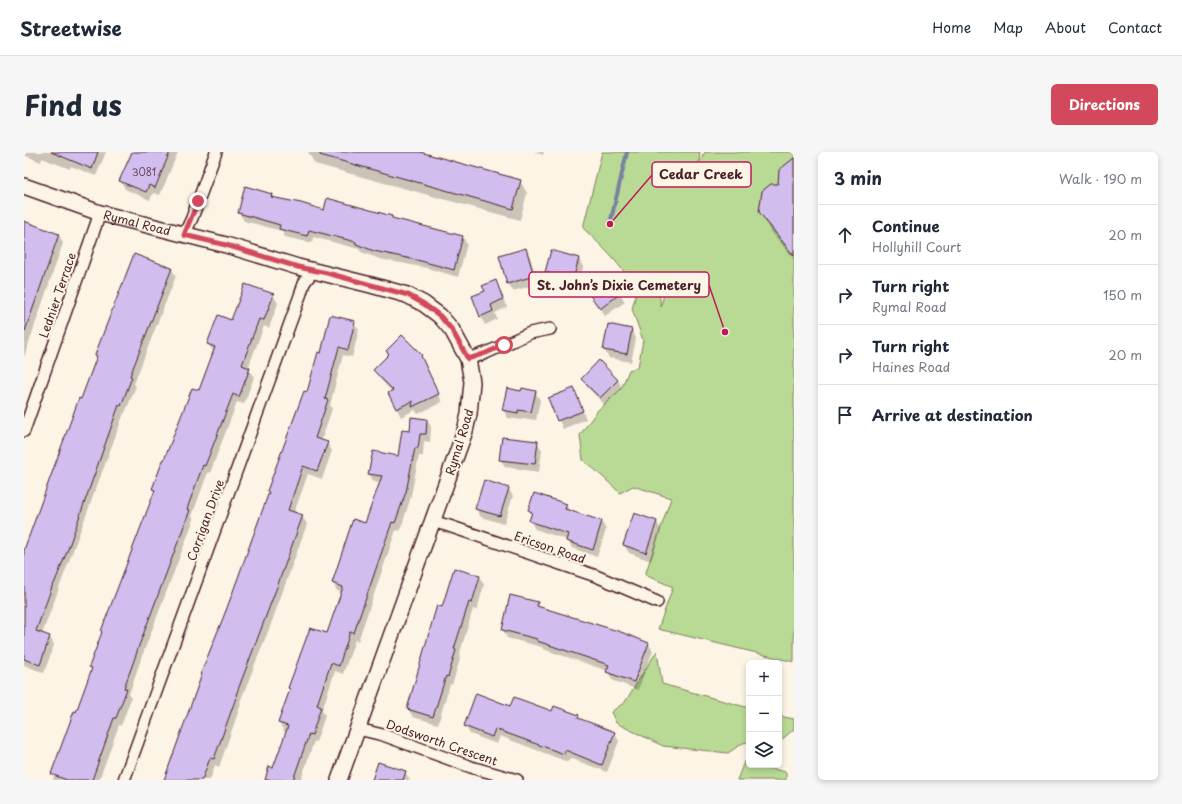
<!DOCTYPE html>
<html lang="en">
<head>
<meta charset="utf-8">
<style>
  :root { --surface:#fff; --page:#f6f6f7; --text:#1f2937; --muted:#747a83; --line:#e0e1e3; --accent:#d1495b }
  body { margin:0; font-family:"Playpen Sans",sans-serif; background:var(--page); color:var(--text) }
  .controls { position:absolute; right:12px; bottom:12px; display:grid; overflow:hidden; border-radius:6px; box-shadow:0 2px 6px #0003 }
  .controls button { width:36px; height:36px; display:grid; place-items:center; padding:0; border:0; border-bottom:1px solid var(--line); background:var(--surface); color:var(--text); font:20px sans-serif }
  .stop { position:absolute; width:12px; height:12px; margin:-9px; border:3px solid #d1495b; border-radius:50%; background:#fff }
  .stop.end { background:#d1495b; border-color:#fff; box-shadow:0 1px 4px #0008 }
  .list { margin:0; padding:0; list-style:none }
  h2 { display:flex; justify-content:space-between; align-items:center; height:52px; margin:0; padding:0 16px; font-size:17px }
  h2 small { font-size:13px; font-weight:400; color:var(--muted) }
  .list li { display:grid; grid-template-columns:26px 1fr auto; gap:12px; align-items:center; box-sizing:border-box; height:60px; padding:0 16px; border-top:1px solid var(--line) }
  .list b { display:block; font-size:15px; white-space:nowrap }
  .list p { margin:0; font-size:13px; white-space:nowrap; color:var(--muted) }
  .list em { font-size:13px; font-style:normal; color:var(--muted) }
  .icon { flex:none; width:22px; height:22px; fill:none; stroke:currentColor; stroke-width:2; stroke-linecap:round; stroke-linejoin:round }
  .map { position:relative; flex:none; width:770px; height:628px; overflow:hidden; border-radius:6px }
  header { display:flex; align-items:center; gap:24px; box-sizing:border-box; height:56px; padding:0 20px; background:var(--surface); border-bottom:1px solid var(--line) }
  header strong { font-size:19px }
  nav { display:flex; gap:22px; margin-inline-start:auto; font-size:14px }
  .intro { display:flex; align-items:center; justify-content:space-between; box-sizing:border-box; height:96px; padding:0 24px }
  h1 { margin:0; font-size:28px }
  .button { padding:10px 18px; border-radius:6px; background:var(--accent); color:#fff; font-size:14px; font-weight:700 }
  main { display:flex; gap:24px; padding:0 24px }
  aside { flex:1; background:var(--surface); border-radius:6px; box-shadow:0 2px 6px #0003 }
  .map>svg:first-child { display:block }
  .green { fill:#b9da94; stroke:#827c60; fill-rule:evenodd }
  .shadow { fill:#0003 }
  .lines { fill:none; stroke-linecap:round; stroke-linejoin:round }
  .stream { stroke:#7981a2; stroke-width:4 }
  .building { fill:#d1beef; stroke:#4a1f2b }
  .street-casing { stroke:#4a1f2b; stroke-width:14 }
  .secondary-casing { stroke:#4a1f2b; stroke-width:18 }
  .street { stroke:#fcf5e5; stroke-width:11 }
  .secondary { stroke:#fcf5e5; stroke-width:15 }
  .route { stroke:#d1495b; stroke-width:5 }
  .labels { text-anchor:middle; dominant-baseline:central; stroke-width:4; stroke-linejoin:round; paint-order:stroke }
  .number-label { font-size:10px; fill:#6c475c }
  .street-label { font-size:12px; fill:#4a1f2b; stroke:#fcf5e5 }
  .leader { fill:none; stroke:#c2185b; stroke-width:1.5 }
  .callout-dot { fill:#c2185b; stroke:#fcf5e5; stroke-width:1.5 }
  .callout { fill:#fcf5e5; stroke:#c2185b; stroke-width:1.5 }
  .callout-label { font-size:13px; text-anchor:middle; font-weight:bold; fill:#4a1f2b }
</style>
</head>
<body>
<header>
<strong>Streetwise</strong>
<nav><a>Home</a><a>Map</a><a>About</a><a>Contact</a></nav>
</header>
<div class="intro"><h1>Find us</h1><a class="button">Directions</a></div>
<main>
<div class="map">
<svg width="770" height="628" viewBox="0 0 770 628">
  <rect width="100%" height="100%" fill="#fcf5e5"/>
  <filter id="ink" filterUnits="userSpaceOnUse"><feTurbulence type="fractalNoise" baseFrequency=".025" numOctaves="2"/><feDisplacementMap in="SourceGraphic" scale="8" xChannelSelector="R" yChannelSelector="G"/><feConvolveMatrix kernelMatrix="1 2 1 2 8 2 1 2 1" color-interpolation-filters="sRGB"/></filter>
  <g filter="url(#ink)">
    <!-- green -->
    <g class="green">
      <path d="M578,0H676L675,11L681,0H770V510L634,477L649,435L621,423L647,346L609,334L596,341L579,325L559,308L556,283L573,259L597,237L605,218L614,215L619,188L608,157L613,138C596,112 581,97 559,76ZM642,128H643L637,155L635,139Z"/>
      <polygon points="633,499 638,532 725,556 725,590 719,591 704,601 639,594 592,571 587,560 601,550"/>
      <polygon points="755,564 770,567 770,577 755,590"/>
      <polygon points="720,610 725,611 725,613 732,613 762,620 762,628 713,628"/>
    </g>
    <!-- shadow -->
    <g class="shadow">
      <polygon points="0,0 82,0 72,24 47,14 46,17 18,6 17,10 0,3"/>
      <polygon points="109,0 154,0 136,43 129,41 126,48 101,37 97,29"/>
      <polygon points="284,0 393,0 496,29 503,41 496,68 291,12"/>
      <polygon points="510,0 520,0 519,3"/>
      <polygon points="770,7 770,107 745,77 736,60"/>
      <polygon points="248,43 250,47 301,59 368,65 369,67 438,84 443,92 434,125 403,116 356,107 337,100 335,97 289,85 288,91 261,85 258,79 220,69 215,61"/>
      <polygon points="0,70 35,83 39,91 0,205"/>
      <polygon points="502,97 506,105 514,132 489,139 484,131"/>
      <polygon points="527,100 555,107 559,115 554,136 527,128 522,120"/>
      <polygon points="147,116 152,124 126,190 110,232 112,234 101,261 100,261 18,482 26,485 30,493 20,521 0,513 0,401 73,205 72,203"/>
      <polygon points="471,129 483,155 471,161 473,167 461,173 457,165 449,145 462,140"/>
      <polygon points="563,138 596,142 601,150 581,164"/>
      <polygon points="249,143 254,151 245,176 240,174 224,216 230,225 220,252 213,250 186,321 184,320 168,364 170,367 117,507 105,542 107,546 97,574 95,573 75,628 29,628 30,624 29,622 68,518 66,515 131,340 129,337 175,240 190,200 184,192 208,169"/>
      <polygon points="330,170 335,178 328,205 319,203 306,253 308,257 297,289 303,291 308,299 298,327 284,322 270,361 278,364 283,372 247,472 216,550 217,552 195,615 191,613 186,628 141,628 245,341 244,339 284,241 298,202"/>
      <polygon points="607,178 612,186 607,210 585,206 580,198"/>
      <polygon points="397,203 418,250 394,262 391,258 377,265 365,241 368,240 355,226 350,218"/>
      <polygon points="558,227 594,228 598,236 581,253 563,235"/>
      <polygon points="549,237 562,267 539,277 525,247"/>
      <polygon points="498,240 511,240 516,248 512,268 499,266 498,268 484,266 479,258"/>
      <polygon points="403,267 407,275 406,290 400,289 399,304 395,304 386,348 376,379 372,378 334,489 331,488 319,522 311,519 298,558 301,564 292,590 290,589 277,628 242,628 250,617 263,580 260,579 255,571 266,538 265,536 304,483 318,440 313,439 309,431 342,372 356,331 350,330 345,322 375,305 386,280"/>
      <polygon points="513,290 518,298 515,320 481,315 476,307"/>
      <polygon points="484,336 489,344 480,372 457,365 452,357"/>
      <polygon points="542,353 546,360 578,370 582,378 573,405 548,396 543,388 511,377 506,369 508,363 505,358"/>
      <polygon points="633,370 637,378 627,409 605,401 600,393"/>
      <polygon points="456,425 460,433 453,458 449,457 435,504 436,507 428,533 426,532 414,572 389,565 384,557 419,456"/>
      <polygon points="513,451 516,456 624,491 629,499 614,538 588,528 584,519 519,497 518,495 483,486 479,478"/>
      <polygon points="487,556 554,564 556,568 590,581 595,589 583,620 546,606 544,610 476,584 473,592 446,582 441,574"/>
      <polygon points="381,620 386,628 350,628"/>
    </g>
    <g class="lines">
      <!-- stream -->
      <polyline class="stream" points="586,72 603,0"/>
    </g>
    <!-- building -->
    <g class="building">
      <polygon points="27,0 74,0 68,17"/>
      <polygon points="108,0 146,0 131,36 125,33 122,40 95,29"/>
      <polygon points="296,0 396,0 497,28 489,57 296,3"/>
      <polygon points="770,6 770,104 735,60 738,39 747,32 754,32 755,18"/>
      <polygon points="221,34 248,42 247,45 277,51 300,58 303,46 368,64 368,66 439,84 430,118 397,109 350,99 332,92 332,90 285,78 283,84 255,77 256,73 214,61"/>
      <polygon points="0,69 35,82 1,179 0,179"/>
      <polygon points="502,96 510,124 483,132 475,104"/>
      <polygon points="527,98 555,106 549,128 521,120"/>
      <polygon points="110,102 148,116 106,224 108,225 97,254 95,253 44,397 30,432 29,432 12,479 26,484 16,513 0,507 0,398 55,246 57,247 73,204 71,203 82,174"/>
      <polygon points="583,122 597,141 576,157 562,138"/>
      <polygon points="472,128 479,147 467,153 469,159 456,165 448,144 461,139 458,134"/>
      <polygon points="221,132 250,142 240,168 235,167 218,213 226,216 215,245 209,242 181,314 179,313 163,357 166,358 113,499 113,500 100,536 103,537 92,566 90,566 68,628 43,628 27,622 50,559 52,560 68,516 65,515 78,480 77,479 131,338 128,337 139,308 140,308 168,236 175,238 191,195 183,192 194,163 207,168"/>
      <polygon points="306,163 331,169 324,198 315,195 301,247 304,248 291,286 304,290 293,319 279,314 264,358 279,363 253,435 212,543 213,543 190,607 186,606 178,628 140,628 178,522 177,521 203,456 245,340 243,339 253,312 280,239 283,240 294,200 297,201"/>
      <polygon points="584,172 608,177 603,202 579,198"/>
      <polygon points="378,183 398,203 397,204 415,242 388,255 389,249 372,257 364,241 369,238 349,218 365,202 362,199"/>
      <polygon points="575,208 594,228 576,246 557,227"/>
      <polygon points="483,236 497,239 498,236 512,239 507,260 494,258 494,261 478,258"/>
      <polygon points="550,236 559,259 533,269 524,246"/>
      <polygon points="387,265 403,267 402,282 396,282 394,296 391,296 382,340 371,371 368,370 330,481 326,480 315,514 307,511 293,553 297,555 288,583 285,582 269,628 241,628 245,614 249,616 264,574 254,571 266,537 264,536 286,476 303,481 319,435 308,431 329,367 341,371 358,324 344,322 349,299 374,304 378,278 386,279"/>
      <polygon points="478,285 514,289 511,312 475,308"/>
      <polygon points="460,328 485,336 476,364 451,357"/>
      <polygon points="510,341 543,352 541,357 578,369 569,398 542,389 544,382 505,369 508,360 504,358"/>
      <polygon points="610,361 633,369 622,401 599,393"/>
      <polygon points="430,416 456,424 448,451 445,450 430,497 432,498 424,525 422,524 409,565 383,557 413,453 418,455"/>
      <polygon points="486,443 514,450 513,454 597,480 625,491 610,530 582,520 585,513 513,489 513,487 478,478"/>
      <polygon points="452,541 486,554 490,545 528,559 530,554 555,563 554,566 591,580 578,613 541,598 540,602 471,577 468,585 440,574"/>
      <polygon points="354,610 382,619 379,628 348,628"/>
    </g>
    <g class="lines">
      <!-- street casing -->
      <g class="street-casing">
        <g id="street">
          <polyline points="160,83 168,66 192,0"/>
          <polyline points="444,207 462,201 506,181 526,177"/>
          <polyline points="0,279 76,61"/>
          <polyline points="408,369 425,374 572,424 633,450"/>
          <polyline points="334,577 359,583 447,615 493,628"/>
          <polyline points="100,628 277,141 280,131 289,119"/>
        </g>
      </g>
      <!-- secondary casing -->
      <g class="secondary-casing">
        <g id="secondary">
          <path id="s1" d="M0,34L76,61L202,93L274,115L347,133L383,143L400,152L416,164L428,178L444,207L448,230L445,262L441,279L315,628"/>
        </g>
      </g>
      <!-- street -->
      <use href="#street" class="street"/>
      <!-- secondary -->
      <use href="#secondary" class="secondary"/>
    </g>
  </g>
  <g class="lines" filter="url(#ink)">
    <!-- route -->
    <polyline class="route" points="174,49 160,83 202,93 274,115 303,121 384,143 400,152 416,164 428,178 444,207 462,201 480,193"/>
  </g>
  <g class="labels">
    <!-- number labels -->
    <g class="number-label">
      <text x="120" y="19">3081</text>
    </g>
    <!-- street labels -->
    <g class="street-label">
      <text stroke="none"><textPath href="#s1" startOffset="119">Rymal Road</textPath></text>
      <text transform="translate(33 143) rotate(-71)">Lednier Terrace</text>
      <text transform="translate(435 290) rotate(-73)">Rymal Road</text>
      <text transform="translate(181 368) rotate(-70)">Corrigan Drive</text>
      <text transform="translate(526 395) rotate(19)">Ericson Road</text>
      <text transform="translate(418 590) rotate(19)">Dodsworth Crescent</text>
    </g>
  </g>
  <!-- callouts -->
  <path class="leader" d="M586 72L628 23M701 180L685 133"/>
  <g class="callout-dot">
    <circle cx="586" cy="72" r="4"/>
    <circle cx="701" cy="180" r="4"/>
  </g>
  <g class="callout">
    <rect x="628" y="10" width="99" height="25" rx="4"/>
    <rect x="505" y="120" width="180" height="25" rx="4"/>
  </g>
  <g class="callout-label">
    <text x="677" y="27">Cedar Creek</text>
    <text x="595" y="138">St. John’s Dixie Cemetery</text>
  </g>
</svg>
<div class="controls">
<button>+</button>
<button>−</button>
<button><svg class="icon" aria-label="layers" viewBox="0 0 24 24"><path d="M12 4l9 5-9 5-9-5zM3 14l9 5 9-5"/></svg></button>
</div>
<div class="stop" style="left:480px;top:193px"></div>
<div class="stop end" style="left:174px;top:49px"></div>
</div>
<aside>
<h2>3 min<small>Walk · 190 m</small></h2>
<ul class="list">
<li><svg class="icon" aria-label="ahead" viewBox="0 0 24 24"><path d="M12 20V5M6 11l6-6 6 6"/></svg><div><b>Continue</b><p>Hollyhill Court</p></div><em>20 m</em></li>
<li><svg class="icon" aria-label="right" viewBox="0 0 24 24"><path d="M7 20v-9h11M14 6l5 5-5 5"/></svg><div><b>Turn right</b><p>Rymal Road</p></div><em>150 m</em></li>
<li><svg class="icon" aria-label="right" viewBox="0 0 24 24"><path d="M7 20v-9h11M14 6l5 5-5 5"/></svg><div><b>Turn right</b><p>Haines Road</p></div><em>20 m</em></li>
<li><svg class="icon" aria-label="arrive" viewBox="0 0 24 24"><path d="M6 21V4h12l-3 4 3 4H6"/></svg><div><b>Arrive at destination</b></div></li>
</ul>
</aside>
</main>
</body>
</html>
